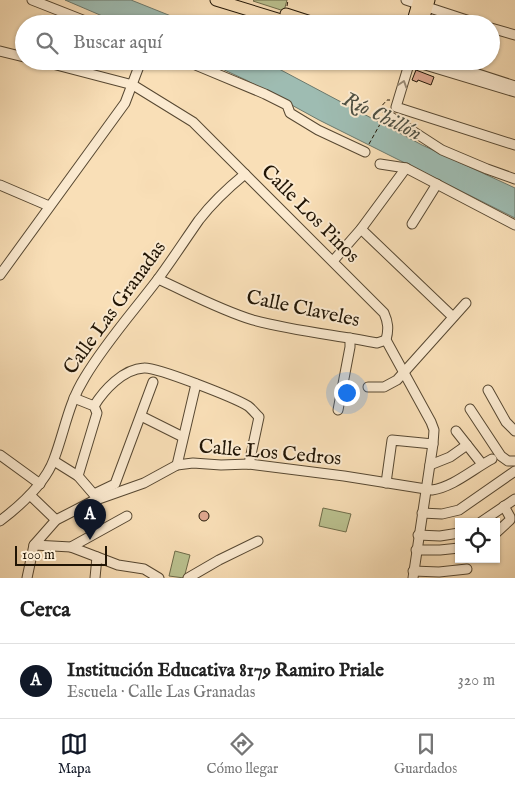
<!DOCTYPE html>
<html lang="es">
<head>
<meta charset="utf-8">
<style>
  :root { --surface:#fff; --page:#f2f2f2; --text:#222; --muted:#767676; --line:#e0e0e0; --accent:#111827 }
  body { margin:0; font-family:"IM FELL English",serif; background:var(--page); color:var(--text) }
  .controls { position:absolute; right:15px; bottom:15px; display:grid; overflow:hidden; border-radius:0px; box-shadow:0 1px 4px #0004 }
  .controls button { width:45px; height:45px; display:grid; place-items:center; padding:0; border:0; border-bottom:1px solid var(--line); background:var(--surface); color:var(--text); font:25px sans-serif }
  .scale { position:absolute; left:15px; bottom:12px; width:92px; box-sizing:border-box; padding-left:5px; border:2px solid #211505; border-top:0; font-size:14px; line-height:18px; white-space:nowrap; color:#211505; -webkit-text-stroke:4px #fbead0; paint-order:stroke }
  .you { position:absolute; left:346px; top:392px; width:18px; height:18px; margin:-12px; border:4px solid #fff; border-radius:50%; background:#1a73e8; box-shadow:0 0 0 8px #1a73e833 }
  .badge { display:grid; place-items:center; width:32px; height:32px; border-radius:50%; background:var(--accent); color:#fff; font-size:16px; font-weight:700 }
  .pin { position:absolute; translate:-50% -41px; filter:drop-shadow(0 1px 2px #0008) }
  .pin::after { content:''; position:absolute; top:26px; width:18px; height:15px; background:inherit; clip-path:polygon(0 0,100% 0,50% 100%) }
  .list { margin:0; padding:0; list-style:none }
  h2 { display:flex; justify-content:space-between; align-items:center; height:65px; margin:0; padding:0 20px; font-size:21px }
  h2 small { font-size:16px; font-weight:400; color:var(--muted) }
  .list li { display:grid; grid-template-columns:32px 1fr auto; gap:15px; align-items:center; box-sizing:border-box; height:75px; padding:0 20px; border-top:1px solid var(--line) }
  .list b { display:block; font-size:19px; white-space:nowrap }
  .list p { margin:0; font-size:16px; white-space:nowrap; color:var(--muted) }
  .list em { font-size:16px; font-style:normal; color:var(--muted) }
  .icon { flex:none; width:28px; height:28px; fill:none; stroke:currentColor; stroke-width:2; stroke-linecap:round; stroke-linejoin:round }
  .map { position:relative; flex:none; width:515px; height:578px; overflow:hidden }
  .search { position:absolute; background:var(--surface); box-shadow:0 1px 4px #0004; left:15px; right:15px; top:15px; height:55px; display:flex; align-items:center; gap:12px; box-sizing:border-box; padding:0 18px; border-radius:28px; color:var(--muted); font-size:19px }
  .sheet { height:140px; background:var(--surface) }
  nav { display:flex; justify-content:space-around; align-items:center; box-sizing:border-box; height:70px; border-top:1px solid var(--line); background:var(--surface); font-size:14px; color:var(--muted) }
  nav a { display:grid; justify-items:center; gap:2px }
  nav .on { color:var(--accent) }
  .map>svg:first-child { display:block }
  .green { fill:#bbc290; stroke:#6e6c4a }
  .water { fill:#9ebcb2; stroke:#6c796d }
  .building { fill:#dfa78f; stroke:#211505 }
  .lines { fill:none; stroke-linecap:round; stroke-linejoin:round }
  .minor-casing { stroke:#574832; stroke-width:11 }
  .major-casing { stroke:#211505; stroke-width:13 }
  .path { stroke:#211505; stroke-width:1; stroke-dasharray:4 2.5; stroke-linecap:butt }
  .minor { stroke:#fbead0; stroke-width:9 }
  .major { stroke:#f9dfb7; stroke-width:11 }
  .oneway { stroke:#998a75 }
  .labels { text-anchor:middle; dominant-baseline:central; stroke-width:4; stroke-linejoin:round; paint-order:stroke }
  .street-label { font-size:20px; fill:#211505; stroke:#fbead0 }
  .water-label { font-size:21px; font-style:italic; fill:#4d4f42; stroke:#fbead0 }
</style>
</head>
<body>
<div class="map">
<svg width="515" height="578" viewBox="0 0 515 578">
  <rect width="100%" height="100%" fill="#f9dfb7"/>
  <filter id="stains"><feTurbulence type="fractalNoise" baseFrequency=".004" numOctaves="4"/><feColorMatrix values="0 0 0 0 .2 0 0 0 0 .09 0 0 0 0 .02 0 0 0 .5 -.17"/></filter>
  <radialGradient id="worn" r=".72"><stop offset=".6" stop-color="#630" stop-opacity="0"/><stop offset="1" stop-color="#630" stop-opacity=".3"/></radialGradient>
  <!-- green -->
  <g class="green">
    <polygon points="254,0 287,0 284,11 253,1"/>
    <polygon points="323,508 351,514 346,532 319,526"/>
    <polygon points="175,551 190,555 184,578 169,576"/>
  </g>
  <!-- water -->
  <g class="water">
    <polygon points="65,0 131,0 191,24 121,24"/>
    <polygon points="205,61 264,61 422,145 515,188 515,218 319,120 246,80"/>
  </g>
  <!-- building -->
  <g class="building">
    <polygon points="416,70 434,77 431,85 418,80 417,82 412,80"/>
    <circle cx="204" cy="516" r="5"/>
  </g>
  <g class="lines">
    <!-- minor casing -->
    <g class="minor-casing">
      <g id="minor">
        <polyline points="32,0 93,24"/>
        <polyline points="406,0 418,4"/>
        <polyline points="427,7 479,24"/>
        <polyline points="491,28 515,35"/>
        <polyline points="0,51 24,57"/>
        <path d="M41,61L133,85L193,122L384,313C388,322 389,329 386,340L431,422L434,430L433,444L413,578"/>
        <polyline points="186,61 265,94 287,105 290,113 318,130 365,152"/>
        <polyline points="410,61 396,107 515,145"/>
        <polyline points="412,61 515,92"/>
        <polyline points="438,61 515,86"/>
        <polyline points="391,117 442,150 487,169 515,179"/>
        <polyline points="380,164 406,168 515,225"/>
        <polyline points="0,185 49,206"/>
        <polyline points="412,224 437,184"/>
        <polyline points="361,229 453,317"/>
        <polyline points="333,261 361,229 406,168"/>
        <polyline points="0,275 125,103 141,61"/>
        <path d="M158,279C189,293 220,310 253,320C294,331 336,335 377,343L386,340"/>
        <polyline points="368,387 384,387 397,380 466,303"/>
        <polyline points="488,390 506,422 515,431"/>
        <polyline points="74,398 94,406 97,413 78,476"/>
        <path d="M94,406C104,390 123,369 144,368C157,367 235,398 248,406C252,409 255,413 259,417L249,464"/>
        <polyline points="470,409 501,456 508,461 515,461"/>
        <polyline points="338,410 350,347 350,338"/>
        <polyline points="141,416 183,437"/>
        <polyline points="456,431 482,464"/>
        <polyline points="0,455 40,484"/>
        <polyline points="54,461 78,476 97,498"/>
        <polyline points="177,465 196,384"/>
        <polyline points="430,465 450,457 467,445"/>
        <polyline points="386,483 392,440 433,444"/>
        <polyline points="94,494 115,484 153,382"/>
        <polyline points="30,495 56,520"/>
        <polyline points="422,513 442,514 459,510 515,471"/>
        <path d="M0,521C21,505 45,484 54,459C65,430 68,404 85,377C106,342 133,312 158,279C172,260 185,240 199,220C212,203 228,188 245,174"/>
        <polyline points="481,522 515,499"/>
        <polyline points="496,533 510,520 510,517 504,506"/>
        <polyline points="418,535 440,536 459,533"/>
        <polyline points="34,545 71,547 127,516"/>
        <polyline points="71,547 118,565 144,569 159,578"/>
        <polyline points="416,550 440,550 459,548"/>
        <polyline points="413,571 439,572 467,569"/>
        <path d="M27,578L34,545L56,520L93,501L144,483L177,465L193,463L221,465L249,464L344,476L432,490C453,487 473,469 492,459"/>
        <polyline points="95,578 97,557"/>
        <polyline points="188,578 219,560 258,541"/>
      </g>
    </g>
    <!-- major casing -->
    <g class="major-casing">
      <g id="major">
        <polyline points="216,0 294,24"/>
        <polyline points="286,14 317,24"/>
        <polyline points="412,24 419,0"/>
        <polyline points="422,24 429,0"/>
      </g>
    </g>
    <!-- path -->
    <g class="path">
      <polyline points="287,6 288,0"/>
      <polyline points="385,114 379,109 387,100 390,100"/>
      <polyline points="369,144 384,117"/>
    </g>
    <!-- minor -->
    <use href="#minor" class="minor"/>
    <!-- major -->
    <use href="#major" class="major"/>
  </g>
  <!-- one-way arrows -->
  <defs><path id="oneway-chevron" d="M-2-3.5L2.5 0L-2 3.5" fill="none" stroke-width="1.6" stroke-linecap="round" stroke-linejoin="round" transform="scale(1.25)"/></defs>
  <use class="oneway" href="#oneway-chevron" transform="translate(403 84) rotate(-72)"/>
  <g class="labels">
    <!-- street labels -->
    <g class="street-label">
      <text transform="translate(310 214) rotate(45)">Calle Los Pinos</text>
      <text transform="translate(115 308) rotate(-54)">Calle Las Granadas</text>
      <text transform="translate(303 309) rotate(12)">Calle Claveles</text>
      <text transform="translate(270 453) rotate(5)">Calle Los Cedros</text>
    </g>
    <!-- water labels -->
    <g class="water-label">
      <text transform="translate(382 117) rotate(26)">Río Chillón</text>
    </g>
  </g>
  <rect width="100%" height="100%" filter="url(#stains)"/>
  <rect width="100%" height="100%" fill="url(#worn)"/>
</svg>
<div class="controls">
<button><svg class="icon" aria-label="locate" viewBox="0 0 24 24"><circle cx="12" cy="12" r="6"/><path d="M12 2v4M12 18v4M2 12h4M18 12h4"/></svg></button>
</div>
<div class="scale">100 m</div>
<div class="you"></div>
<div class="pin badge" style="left:90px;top:540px">A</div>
<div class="search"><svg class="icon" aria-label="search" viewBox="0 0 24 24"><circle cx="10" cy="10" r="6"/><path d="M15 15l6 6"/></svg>Buscar aquí</div>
</div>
<section class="sheet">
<h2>Cerca<small></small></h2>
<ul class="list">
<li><span class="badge">A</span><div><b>Institución Educativa 8179 Ramiro Priale</b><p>Escuela · Calle Las Granadas</p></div><em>320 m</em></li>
</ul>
</section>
<nav>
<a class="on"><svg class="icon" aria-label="map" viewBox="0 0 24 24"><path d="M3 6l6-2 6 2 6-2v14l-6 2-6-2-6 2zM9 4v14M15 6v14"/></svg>Mapa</a>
<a><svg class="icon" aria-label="directions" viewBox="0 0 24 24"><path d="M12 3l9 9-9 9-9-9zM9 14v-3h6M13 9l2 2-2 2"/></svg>Cómo llegar</a>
<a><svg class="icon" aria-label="saved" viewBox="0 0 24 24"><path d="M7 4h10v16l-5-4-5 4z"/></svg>Guardados</a>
</nav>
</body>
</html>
